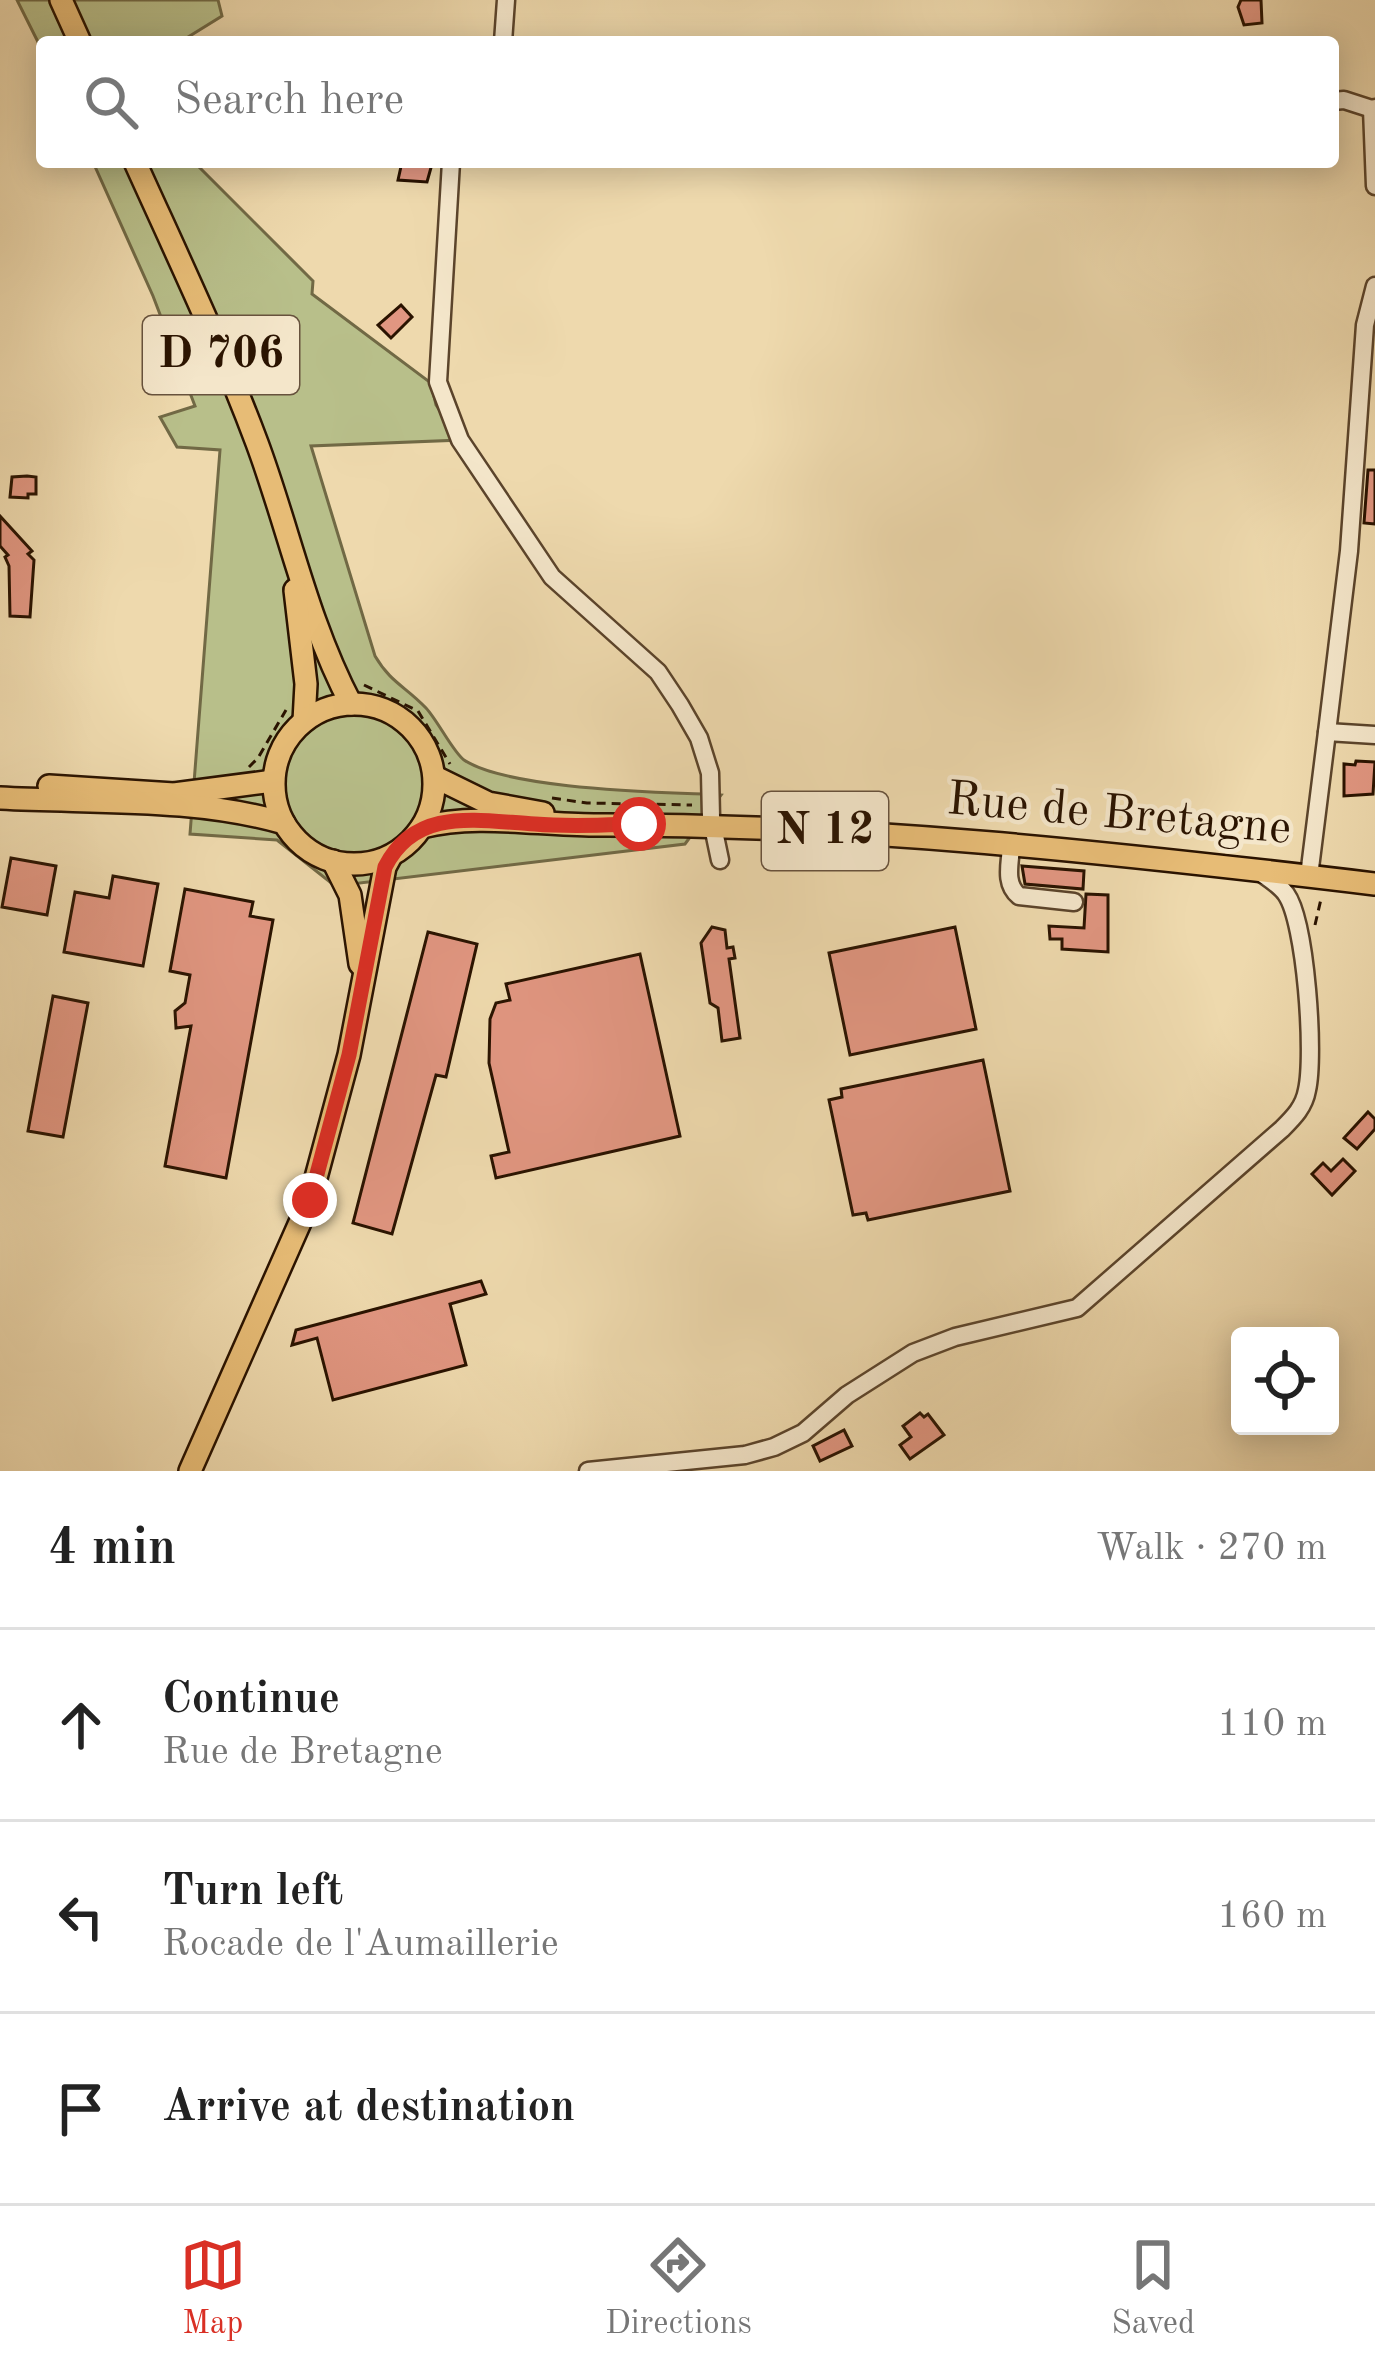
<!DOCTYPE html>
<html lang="en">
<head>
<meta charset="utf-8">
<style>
  :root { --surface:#fff; --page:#f6f6f6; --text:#222; --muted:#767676; --line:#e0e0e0; --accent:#d93025 }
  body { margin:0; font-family:"Old Standard TT",serif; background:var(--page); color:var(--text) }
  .controls { position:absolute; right:36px; bottom:36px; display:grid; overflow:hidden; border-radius:12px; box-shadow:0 6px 30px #0003 }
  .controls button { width:108px; height:108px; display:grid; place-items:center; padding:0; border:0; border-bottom:3px solid var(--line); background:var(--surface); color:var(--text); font:60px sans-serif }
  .stop { position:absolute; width:36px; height:36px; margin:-27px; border:9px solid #d93025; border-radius:50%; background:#fff }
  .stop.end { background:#d93025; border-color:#fff; box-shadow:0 3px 12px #0008 }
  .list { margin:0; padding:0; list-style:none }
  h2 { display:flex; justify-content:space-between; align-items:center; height:156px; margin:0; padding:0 48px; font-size:51px }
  h2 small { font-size:39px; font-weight:400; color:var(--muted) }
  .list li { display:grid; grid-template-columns:78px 1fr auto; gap:36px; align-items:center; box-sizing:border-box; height:192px; padding:0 48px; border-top:3px solid var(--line) }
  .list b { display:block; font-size:45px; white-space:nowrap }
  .list p { margin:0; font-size:39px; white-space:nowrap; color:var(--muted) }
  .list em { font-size:39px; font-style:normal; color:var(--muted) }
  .icon { flex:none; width:66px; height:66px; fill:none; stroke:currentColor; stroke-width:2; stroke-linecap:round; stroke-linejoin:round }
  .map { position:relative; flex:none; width:1375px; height:1471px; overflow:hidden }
  .search { position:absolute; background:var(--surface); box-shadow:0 6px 30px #0003; left:36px; right:36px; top:36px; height:132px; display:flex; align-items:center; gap:30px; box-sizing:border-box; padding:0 42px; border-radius:12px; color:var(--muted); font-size:45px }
  .sheet { height:732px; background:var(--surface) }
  nav { display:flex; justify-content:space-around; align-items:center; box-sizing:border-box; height:168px; border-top:3px solid var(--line); background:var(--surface); font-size:33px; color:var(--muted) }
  nav a { display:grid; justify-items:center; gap:6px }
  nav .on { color:var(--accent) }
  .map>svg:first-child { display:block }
  .green { fill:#b8bf8a; stroke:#716945; stroke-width:3 }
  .building { fill:#e19681; stroke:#2a1300; stroke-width:3 }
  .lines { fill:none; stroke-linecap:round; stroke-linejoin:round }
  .minor-casing { stroke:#5b442b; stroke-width:21 }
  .major-casing { stroke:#2a1300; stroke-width:26 }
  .path { stroke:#2a1300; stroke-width:3; stroke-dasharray:9 6; stroke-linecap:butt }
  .minor { stroke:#f4e6ca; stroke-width:16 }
  .major { stroke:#e7bc76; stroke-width:21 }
  .route { stroke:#d93025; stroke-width:15 }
  .labels { text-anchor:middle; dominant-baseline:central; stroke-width:9; stroke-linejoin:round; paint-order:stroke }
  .shield { fill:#f4e6ca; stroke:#67523d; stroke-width:3 }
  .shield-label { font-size:45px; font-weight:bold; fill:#2a1300 }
  .street-label { font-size:48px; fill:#2a1300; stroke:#f4e6ca }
</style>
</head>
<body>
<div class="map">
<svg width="1375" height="1471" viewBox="0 0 1375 1471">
  <rect width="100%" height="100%" fill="#eed9ad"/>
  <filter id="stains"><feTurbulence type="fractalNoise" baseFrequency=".00167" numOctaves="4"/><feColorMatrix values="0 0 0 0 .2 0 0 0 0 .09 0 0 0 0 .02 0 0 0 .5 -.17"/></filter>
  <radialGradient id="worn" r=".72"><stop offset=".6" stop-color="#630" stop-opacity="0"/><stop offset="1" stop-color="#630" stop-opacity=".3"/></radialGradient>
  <!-- green -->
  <g class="green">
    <polygon points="17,0 218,0 222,16 180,42 42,42 42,50"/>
    <path d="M93,162H194L313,281L312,294L431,383L436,405L460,440L311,446L375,656C391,683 405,686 426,708C438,721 453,752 464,760C510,790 662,792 721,795L685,844L335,886L277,840L190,834L220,450L177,447L160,417L195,406L153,296Z"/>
  </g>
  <!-- building -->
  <g class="building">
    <polygon points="1241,0 1261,0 1262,23 1244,25 1238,7"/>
    <polygon points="402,162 432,164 427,182 398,180"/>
    <polygon points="401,305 412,317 391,338 378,325"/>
    <polygon points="1368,470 1375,470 1375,524 1364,523"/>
    <polygon points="27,476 36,477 36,494 28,494 28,498 10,497 12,477"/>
    <polygon points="0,516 32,551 28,554 34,560 30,617 10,616 9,566 5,557 8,555 0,546"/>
    <polygon points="1356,761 1375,762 1373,794 1344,796 1344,764 1355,765"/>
    <polygon points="11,858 56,866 47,915 2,907"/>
    <polygon points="1022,866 1084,871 1083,889 1025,884"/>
    <polygon points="113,876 158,884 143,966 64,952 75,892 109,898"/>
    <polygon points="185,889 253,902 250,916 273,920 226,1178 165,1166 191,1026 176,1028 175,1011 185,1003 190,975 170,971"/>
    <polygon points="1086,894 1108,895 1108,952 1062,949 1062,939 1050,939 1049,926 1084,928"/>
    <polygon points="712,927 725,930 727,948 733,947 735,958 729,959 740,1038 722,1041 718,1008 710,1003 701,943"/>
    <polygon points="955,927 976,1029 850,1055 829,953"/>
    <polygon points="428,932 477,944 446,1077 436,1075 392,1234 353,1223"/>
    <polygon points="640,954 680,1136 496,1178 491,1156 509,1152 489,1063 490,1019 496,1003 510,1000 506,984"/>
    <polygon points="53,996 88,1003 63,1137 28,1131"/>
    <polygon points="983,1060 1010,1191 868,1220 866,1213 853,1215 829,1100 842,1097 841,1089"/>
    <polygon points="1368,1112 1375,1119 1375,1129 1357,1149 1344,1138"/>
    <polygon points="1343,1159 1355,1171 1332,1195 1312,1174 1323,1163 1331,1171"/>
    <polygon points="481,1281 486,1294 450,1304 466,1365 333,1400 317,1338 292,1345 296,1330"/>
    <polygon points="920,1413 924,1417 928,1414 944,1435 910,1459 900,1445 911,1437 903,1426"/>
    <polygon points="844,1430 852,1446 820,1461 813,1446"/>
  </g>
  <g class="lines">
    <!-- minor casing -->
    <g class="minor-casing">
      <g id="minor">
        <polyline points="503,42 506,0"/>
        <polyline points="1333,101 1344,100 1372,109"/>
        <polyline points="1375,108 1372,109 1375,186"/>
        <polyline points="451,162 438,382 460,440 552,577 658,672 680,705 699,738 710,773 711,817 720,860"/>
        <polyline points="1327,732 1349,551 1365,325 1375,286"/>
        <path d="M1011,847C1010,864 1004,884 1019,896L1074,902"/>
        <polyline points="1309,876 1327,732 1375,735"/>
        <path d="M588,1471L745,1455L774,1447L803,1433L847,1395L913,1353L955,1337L1077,1308L1282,1129C1294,1117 1304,1107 1307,1090C1315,1055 1306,922 1286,894C1279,884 1266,877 1257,870"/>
      </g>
    </g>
    <!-- major casing -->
    <g class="major-casing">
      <g id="major">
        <polyline points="61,0 80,42"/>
        <path d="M135,162C177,255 221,347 257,443C289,529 307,621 351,704"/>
        <polyline points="295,590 306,684 304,721"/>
        <circle cx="354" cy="784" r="80"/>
        <polyline points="435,777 488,803 543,813"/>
        <polyline points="49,786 174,794 273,781"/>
        <path d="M0,798C93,803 194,797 284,823"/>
        <path d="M422,827C477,813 536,825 594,825C855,824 1116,853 1375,884"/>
        <polyline points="333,861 350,895 360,964"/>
        <polyline points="190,1471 310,1200 349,1055 385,867 391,856"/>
      </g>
    </g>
    <!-- path -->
    <g class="path">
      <polyline points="364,685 418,711 450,764"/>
      <polyline points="249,767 258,758 286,710"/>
      <polyline points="552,798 587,803 692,805"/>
      <polyline points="1315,925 1321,899"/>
    </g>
    <!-- minor -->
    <use href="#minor" class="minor"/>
    <!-- major -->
    <use href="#major" class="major"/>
  </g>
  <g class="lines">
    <!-- route -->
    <path class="route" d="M310,1200L349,1055L385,867C416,806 478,821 535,824C569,827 604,825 639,824"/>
  </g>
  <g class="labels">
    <!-- shield labels -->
    <g class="shield">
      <rect x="143" y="316" width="156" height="78" rx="9"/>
      <rect x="762" y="792" width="126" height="78" rx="9"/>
    </g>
    <g class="shield-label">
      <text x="221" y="355">D 706</text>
      <text x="825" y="831">N 12</text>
    </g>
    <!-- street labels -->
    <g class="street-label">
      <text transform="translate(1119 815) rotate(5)">Rue de Bretagne</text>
    </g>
  </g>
  <rect width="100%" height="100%" filter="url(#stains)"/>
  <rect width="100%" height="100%" fill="url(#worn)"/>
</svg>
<div class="controls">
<button><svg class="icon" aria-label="locate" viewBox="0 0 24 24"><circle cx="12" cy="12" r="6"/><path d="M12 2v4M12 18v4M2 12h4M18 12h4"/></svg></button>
</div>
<div class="stop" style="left:639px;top:824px"></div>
<div class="stop end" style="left:310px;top:1200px"></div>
<div class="search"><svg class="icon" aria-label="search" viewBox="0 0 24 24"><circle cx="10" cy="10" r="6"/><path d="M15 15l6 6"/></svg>Search here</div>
</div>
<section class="sheet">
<h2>4 min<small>Walk · 270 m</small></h2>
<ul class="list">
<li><svg class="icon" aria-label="ahead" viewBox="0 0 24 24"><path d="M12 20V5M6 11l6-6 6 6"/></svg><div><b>Continue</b><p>Rue de Bretagne</p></div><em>110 m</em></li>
<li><svg class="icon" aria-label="left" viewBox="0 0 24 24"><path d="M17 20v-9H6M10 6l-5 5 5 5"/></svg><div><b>Turn left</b><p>Rocade de l'Aumaillerie</p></div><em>160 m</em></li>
<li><svg class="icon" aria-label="arrive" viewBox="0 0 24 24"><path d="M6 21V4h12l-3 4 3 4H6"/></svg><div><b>Arrive at destination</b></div></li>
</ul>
</section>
<nav>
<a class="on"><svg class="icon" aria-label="map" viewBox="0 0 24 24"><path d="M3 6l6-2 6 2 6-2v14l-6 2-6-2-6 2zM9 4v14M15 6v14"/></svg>Map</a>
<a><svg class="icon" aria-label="directions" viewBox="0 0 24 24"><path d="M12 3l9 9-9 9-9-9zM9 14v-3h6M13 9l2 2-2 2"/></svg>Directions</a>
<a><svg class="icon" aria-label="saved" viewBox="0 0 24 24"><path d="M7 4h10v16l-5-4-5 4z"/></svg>Saved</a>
</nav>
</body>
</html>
